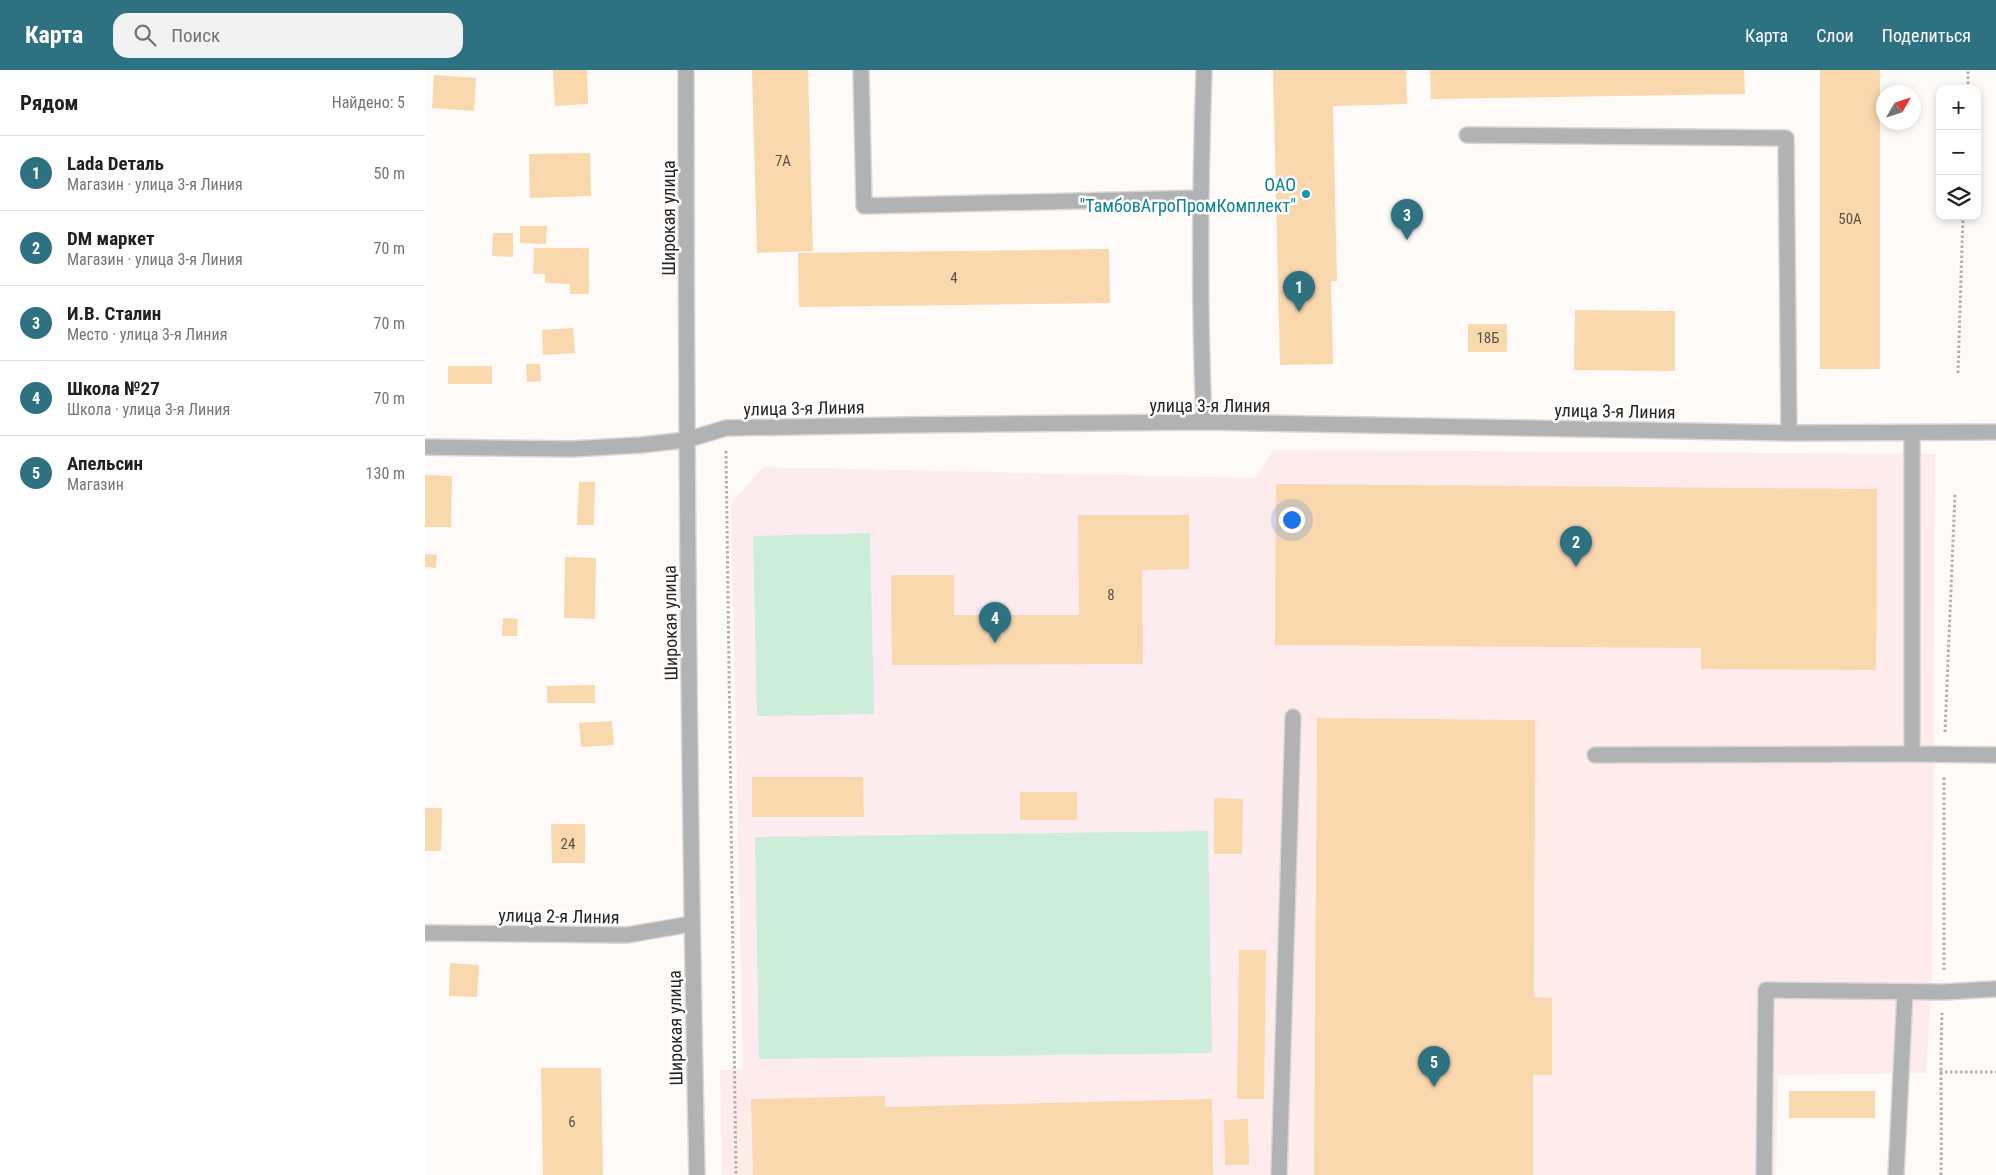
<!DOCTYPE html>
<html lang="ru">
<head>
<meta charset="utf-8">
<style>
  :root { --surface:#fff; --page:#f2f2f2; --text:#202124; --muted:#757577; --line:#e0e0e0; --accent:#2e7282 }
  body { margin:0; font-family:"Roboto Condensed",sans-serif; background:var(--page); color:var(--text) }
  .controls { position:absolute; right:15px; top:15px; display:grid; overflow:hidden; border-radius:10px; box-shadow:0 2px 8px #0003 }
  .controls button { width:45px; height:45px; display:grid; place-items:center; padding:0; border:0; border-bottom:1px solid var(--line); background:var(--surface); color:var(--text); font:25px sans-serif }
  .compass { position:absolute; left:1451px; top:15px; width:45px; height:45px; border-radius:50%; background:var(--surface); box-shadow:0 2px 8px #0003; rotate:51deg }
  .you { position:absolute; left:866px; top:449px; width:18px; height:18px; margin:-12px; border:4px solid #fff; border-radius:50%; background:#1a73e8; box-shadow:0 0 0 8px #1a73e833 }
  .badge { display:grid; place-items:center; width:32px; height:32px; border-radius:50%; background:var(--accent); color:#fff; font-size:16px; font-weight:700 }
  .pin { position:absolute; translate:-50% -41px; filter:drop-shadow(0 1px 2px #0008) }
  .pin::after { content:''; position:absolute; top:26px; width:18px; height:15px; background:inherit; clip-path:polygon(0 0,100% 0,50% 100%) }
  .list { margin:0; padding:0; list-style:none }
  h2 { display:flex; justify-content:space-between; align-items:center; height:65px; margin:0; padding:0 20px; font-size:21px }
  h2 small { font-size:16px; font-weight:400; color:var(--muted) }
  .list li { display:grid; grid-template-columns:32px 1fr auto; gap:15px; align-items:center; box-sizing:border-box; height:75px; padding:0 20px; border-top:1px solid var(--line) }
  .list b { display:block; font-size:19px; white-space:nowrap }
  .list p { margin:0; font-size:16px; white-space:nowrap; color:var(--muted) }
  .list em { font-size:16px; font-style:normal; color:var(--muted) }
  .icon { flex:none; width:28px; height:28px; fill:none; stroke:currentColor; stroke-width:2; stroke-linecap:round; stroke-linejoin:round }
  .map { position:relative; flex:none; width:1571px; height:1105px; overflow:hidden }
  header { display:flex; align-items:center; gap:30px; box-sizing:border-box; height:70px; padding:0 25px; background:var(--accent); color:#fff }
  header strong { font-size:24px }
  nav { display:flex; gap:28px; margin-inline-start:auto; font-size:18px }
  .search { width:350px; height:45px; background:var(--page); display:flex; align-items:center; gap:12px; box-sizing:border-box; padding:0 18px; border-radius:15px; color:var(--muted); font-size:19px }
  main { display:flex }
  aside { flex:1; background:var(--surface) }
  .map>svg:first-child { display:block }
  .commercial { fill:#fdeceb }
  .education { fill:#fcecef }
  .green { fill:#ccedd9 }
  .building { fill:#fad8ae }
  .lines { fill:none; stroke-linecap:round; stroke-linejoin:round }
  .service-casing { stroke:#dbd8d5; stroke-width:18 }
  .minor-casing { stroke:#dbd8d5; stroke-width:18 }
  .path { stroke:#b2afad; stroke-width:3; stroke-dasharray:2.5 2.5; stroke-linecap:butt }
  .service { stroke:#b0b2b3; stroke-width:15 }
  .minor { stroke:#b0b2b3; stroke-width:15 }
  .culture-dot { fill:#0f9aa8; stroke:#fff; stroke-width:2 }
  .labels { text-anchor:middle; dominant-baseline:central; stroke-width:5; stroke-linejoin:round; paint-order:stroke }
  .number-label { font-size:15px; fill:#5b5246 }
  .culture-label { font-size:18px; fill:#0d838f; stroke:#fff; text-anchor:end }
  .street-label { font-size:18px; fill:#262524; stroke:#fff }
</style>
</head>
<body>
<header>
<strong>Карта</strong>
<div class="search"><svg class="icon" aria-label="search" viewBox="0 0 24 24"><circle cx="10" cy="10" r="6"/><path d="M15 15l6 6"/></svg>Поиск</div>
<nav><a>Карта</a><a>Слои</a><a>Поделиться</a></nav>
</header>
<main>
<aside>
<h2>Рядом<small>Найдено: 5</small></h2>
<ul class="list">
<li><span class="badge">1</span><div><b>Lada Dеталь</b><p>Магазин · улица 3-я Линия</p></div><em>50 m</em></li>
<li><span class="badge">2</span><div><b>DM маркет</b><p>Магазин · улица 3-я Линия</p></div><em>70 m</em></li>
<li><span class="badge">3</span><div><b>И.В. Сталин</b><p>Место · улица 3-я Линия</p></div><em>70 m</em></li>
<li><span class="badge">4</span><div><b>Школа №27</b><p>Школа · улица 3-я Линия</p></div><em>70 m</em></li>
<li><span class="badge">5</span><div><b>Апельсин</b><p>Магазин</p></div><em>130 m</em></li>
</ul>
</aside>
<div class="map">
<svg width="1571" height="1105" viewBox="0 0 1571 1105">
  <rect width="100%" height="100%" fill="#fefaf7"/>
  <!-- commercial -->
  <polygon class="commercial" points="848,380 1510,384 1507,909 1501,1003 1353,1005 1351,1105 297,1105 295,1000 809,987 812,836 831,713 831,408"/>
  <!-- education -->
  <polygon class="education" points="338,397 831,408 831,713 812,836 809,987 318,1000 306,434"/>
  <!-- green -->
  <g class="green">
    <polygon points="445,463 449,644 332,646 328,466"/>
    <polygon points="783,761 787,983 334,989 330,767"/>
  </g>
  <!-- building -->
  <g class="building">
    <polygon points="128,0 162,0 163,34 130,36"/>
    <polygon points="327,0 383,0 388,181 332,183"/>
    <polygon points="848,0 981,0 982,34 908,36 912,211 906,211 908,294 855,295"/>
    <polygon points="1005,0 1319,0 1320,24 1006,29"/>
    <rect x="1395" y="0" width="60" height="299"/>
    <polygon points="9,5 51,8 49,41 7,38"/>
    <polygon points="165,83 166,126 105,128 104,84"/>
    <polygon points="95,156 122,156 121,174 95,173"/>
    <polygon points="68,163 88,163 88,187 67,186"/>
    <polygon points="109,178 164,178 164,224 145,224 145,214 120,213 120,204 108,204"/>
    <polygon points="684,179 685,233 374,237 373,183"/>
    <polygon points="1150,240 1250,241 1250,301 1149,300"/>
    <rect x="1043" y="254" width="39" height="28"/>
    <polygon points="148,258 150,283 118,285 117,260"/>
    <polygon points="101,294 115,294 116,311 102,312"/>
    <rect x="23" y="296" width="44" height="18"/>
    <polygon points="0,405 27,406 26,457 0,457"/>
    <polygon points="154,412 170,412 169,455 152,455"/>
    <polygon points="851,414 1452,419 1451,600 1276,599 1276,578 850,575"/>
    <polygon points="653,445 764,445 764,499 717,500 718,594 467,595 466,505 529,505 529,545 654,545"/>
    <polygon points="0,484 12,485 11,498 0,497"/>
    <polygon points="140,487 171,488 170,549 139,548"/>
    <polygon points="78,548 93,549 92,566 77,566"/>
    <polygon points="170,615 170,633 122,633 122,616"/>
    <polygon points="892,648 1110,650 1109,927 1127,928 1127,1005 1108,1005 1108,1105 889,1105"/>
    <polygon points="187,651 189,675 156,677 154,653"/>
    <polygon points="327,707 438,707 439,747 327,747"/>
    <rect x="595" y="722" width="57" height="28"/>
    <polygon points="789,728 818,729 817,784 789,784"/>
    <polygon points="0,738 17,738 16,781 0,781"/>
    <polygon points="126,754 160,754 160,793 127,793"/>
    <polygon points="814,880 841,880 839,1029 812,1029"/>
    <polygon points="25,893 54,895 52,927 24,926"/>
    <polygon points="116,998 176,998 178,1105 118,1105"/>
    <rect x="1364" y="1021" width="86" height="27"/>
    <polygon points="460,1026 460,1037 787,1029 788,1105 328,1105 326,1029"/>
    <polygon points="823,1049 824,1095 800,1095 799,1050"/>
  </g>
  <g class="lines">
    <!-- service casing -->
    <g class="service-casing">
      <g id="service">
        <polyline points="436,0 439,136 776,128"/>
        <path d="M779,0C775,117 774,235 779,352"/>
        <polyline points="1042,65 1361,68 1364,363"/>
        <polyline points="1487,363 1487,684 1571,685"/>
        <polyline points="1170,685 1487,684"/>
        <polyline points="854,1105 868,647"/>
        <polyline points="1339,1105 1341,920 1518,922 1571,919"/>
        <polyline points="1471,1105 1480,922"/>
      </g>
    </g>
    <!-- minor casing -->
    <g class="minor-casing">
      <g id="minor">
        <path d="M261,0C261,368 264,737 272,1105"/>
        <polyline points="0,377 147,379 216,375 261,370 301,358 478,355 779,352 1364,363 1571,362"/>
        <polyline points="0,863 202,865 266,854"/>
      </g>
    </g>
    <!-- path -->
    <g class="path">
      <polyline points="1543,19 1543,0"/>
      <polyline points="1533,303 1538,146"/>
      <polyline points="301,381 311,1105"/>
      <polyline points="1520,662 1530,424"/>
      <polyline points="1519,900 1519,706"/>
      <polyline points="1515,1002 1571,1002"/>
      <path d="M1516,1105C1517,1051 1515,997 1517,943"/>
    </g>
    <!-- service -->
    <use href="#service" class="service"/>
    <!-- minor -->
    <use href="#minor" class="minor"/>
  </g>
  <!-- markers -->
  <circle class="culture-dot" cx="881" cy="124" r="5"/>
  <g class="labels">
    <!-- number labels -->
    <g class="number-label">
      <text x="358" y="91">7А</text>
      <text x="1425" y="149">50А</text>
      <text x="529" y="208">4</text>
      <text x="1063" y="268">18Б</text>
      <text x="686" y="525">8</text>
      <text x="143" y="774">24</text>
      <text x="147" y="1052">6</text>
    </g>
    <!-- culture labels -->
    <g class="culture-label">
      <text x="871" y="114">ОАО<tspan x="871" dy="21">"ТамбовАгроПромКомплект"</tspan></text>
    </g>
    <!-- street labels -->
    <g class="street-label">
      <text transform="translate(243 148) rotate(-90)">Широкая улица</text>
      <text x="785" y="335">улица 3-я Линия</text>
      <text transform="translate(379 338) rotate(-1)">улица 3-я Линия</text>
      <text transform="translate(1190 341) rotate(1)">улица 3-я Линия</text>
      <text transform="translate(245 553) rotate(-91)">Широкая улица</text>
      <text transform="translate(134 846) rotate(1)">улица 2-я Линия</text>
      <text transform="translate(250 958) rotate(-91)">Широкая улица</text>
    </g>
  </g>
</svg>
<div class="controls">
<button>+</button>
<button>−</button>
<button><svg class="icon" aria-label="layers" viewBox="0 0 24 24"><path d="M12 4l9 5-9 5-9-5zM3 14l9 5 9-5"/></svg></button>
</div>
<svg class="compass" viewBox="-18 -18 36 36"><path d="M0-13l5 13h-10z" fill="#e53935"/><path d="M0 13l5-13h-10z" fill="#757577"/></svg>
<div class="you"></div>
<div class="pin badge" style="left:874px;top:242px">1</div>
<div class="pin badge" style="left:1151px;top:497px">2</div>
<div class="pin badge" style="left:982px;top:170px">3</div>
<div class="pin badge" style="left:570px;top:573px">4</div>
<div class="pin badge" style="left:1009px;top:1017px">5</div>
</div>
</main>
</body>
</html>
